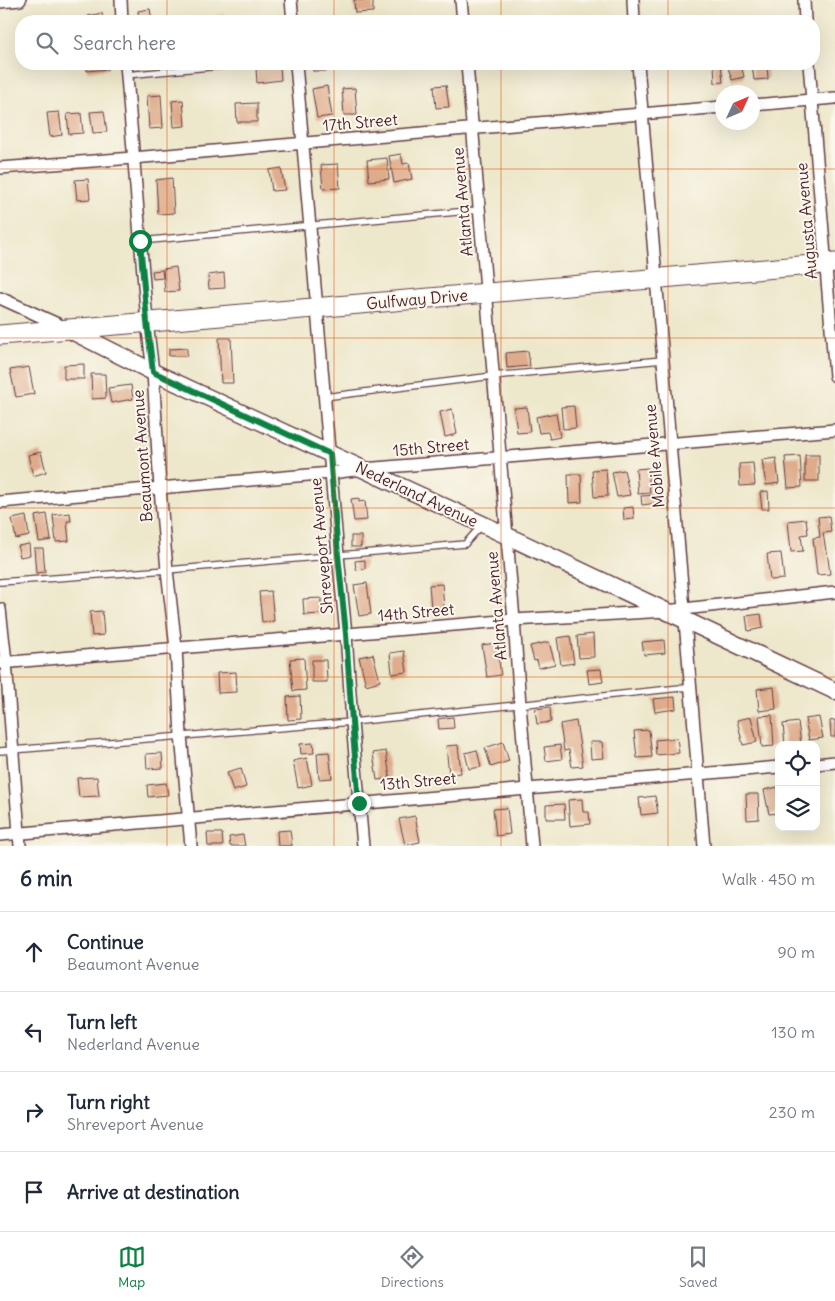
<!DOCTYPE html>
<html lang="en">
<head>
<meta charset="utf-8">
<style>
  :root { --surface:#fff; --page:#f6f6f7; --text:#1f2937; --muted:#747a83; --line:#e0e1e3; --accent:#0b8043 }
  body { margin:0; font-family:Delius,sans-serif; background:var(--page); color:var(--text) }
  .controls { position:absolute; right:15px; bottom:15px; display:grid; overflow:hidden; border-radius:10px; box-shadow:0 5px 20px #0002 }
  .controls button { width:45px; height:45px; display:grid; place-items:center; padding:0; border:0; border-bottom:1px solid var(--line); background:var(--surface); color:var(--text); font:25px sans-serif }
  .compass { position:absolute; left:715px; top:85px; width:45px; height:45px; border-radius:50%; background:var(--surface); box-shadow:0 5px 20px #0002; rotate:46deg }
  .stop { position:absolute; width:15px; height:15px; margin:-11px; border:4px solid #0b8043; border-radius:50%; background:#fff }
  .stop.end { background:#0b8043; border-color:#fff; box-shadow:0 1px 5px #0008 }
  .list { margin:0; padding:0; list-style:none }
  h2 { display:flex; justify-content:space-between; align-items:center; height:65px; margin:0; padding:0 20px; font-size:21px }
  h2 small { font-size:16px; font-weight:400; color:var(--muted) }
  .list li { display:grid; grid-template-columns:32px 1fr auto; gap:15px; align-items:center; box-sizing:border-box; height:80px; padding:0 20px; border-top:1px solid var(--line) }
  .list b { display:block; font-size:19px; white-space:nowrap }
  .list p { margin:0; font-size:16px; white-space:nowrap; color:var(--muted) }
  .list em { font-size:16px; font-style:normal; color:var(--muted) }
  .icon { flex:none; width:28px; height:28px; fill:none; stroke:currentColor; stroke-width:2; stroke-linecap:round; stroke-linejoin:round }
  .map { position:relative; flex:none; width:835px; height:846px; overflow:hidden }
  .search { position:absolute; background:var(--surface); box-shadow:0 5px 20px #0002; left:15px; right:15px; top:15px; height:55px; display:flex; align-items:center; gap:12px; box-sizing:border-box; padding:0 18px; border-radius:20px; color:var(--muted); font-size:19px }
  .sheet { height:385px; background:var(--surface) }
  nav { display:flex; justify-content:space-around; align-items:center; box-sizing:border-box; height:70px; border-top:1px solid var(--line); background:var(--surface); font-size:14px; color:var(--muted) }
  nav a { display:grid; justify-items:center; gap:2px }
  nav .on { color:var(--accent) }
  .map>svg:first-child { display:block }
  .building { fill:#dfac8b }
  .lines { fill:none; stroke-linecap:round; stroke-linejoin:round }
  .lane-casing { stroke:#623d43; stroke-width:8 }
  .street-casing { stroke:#623d43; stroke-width:14 }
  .secondary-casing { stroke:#623d43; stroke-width:19 }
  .primary-casing { stroke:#623d43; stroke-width:21 }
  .lane { stroke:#fff; stroke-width:5.5 }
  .street { stroke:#fff; stroke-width:11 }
  .secondary { stroke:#fff; stroke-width:16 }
  .primary { stroke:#fff; stroke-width:19 }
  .route { stroke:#0b8043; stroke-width:6 }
  .grid { fill:none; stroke:#e0560e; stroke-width:1; stroke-opacity:0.55 }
  .labels { text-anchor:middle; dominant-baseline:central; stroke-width:4; stroke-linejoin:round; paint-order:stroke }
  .street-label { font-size:16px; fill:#4a1f2b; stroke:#fbf7ec }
</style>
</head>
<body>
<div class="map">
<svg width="835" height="846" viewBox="0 0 835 846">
  <rect width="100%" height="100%" fill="#fbf7ec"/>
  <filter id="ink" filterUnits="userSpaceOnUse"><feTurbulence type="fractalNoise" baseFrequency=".02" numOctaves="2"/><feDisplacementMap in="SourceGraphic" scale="10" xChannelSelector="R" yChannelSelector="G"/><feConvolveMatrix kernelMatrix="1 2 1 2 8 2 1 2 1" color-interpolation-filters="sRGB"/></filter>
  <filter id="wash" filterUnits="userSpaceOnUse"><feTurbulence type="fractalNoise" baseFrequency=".0096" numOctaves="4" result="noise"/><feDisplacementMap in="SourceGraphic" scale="20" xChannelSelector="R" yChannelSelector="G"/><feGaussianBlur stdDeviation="1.12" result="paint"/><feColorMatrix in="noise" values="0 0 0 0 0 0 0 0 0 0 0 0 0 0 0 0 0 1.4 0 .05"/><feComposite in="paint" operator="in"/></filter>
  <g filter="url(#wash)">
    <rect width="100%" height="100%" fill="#ede7cb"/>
    <g id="blocks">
      <!-- building -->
      <g class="building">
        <polygon points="354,0 373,0 373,12 355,13"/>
        <polygon points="150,9 152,21 139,21 138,11"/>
        <polygon points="102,13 103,21 89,21 88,16"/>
        <polygon points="224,14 225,21 212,21 211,17"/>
        <polygon points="87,64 107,64 108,69 87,71"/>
        <rect x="313" y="64" width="14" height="7"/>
        <polygon points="714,64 721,64 723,82 715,83"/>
        <polygon points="727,64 741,64 744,77 732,80"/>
        <polygon points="752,64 767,64 768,79 754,80"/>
        <polygon points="280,65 281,80 257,83 256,68"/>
        <polygon points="446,85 449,107 436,108 434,86"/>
        <polygon points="327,86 332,116 317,118 312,89"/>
        <polygon points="355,88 357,115 344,115 342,89"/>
        <polygon points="161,95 163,128 149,129 147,96"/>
        <polygon points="183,100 185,126 174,127 172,101"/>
        <polygon points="257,103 257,122 237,122 236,104"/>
        <polygon points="104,111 107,132 93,133 90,112"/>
        <polygon points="59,112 62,135 50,137 47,113"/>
        <polygon points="81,113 83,133 69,134 67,114"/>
        <polygon points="401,154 403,164 409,163 412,179 394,183 389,156"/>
        <polygon points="387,158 389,179 369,181 367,160"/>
        <polygon points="338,164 340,188 323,189 321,165"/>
        <polygon points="281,168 285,190 272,191 269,170"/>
        <polygon points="172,178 174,213 158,214 156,180"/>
        <polygon points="88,179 90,199 77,200 75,180"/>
        <polygon points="176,267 179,291 165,292 163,269"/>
        <polygon points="162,270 163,278 153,279 152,271"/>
        <polygon points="224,273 225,288 209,289 208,275"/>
        <polygon points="219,338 231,338 233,383 221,383"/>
        <polygon points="187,348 187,356 169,356 169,349"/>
        <polygon points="528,351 530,366 507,368 506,353"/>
        <polygon points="84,364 84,379 64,379 64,365"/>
        <polygon points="29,367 34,394 16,397 10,370"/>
        <polygon points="91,374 105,374 106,398 92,399"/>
        <polygon points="131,385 133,399 111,403 108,388"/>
        <polygon points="574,406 576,428 563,429 561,407"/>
        <polygon points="527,407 530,432 517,433 514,408"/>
        <polygon points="452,409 457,434 445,437 440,412"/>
        <polygon points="556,413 560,437 550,439 548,432 539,433 536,417"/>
        <polygon points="41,452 46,472 33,476 28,455"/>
        <rect x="805" y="455" width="14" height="26"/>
        <polygon points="800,456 802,487 788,488 785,457"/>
        <polygon points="776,458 779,483 766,485 762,460"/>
        <polygon points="753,463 755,485 740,486 739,464"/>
        <polygon points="648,468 650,493 638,494 636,469"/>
        <polygon points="606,469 608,496 594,497 592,470"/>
        <polygon points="624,470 630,495 617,497 612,472"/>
        <polygon points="568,474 581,474 582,502 569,503"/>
        <polygon points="768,491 769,509 762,509 760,492"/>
        <polygon points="657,495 658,503 642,505 641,496"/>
        <polygon points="359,498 359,502 365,501 367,520 354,521 351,499"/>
        <polygon points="633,507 634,519 624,520 623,508"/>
        <polygon points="70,513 71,521 67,521 69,541 56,542 53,515"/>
        <polygon points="47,514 51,540 39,542 35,516"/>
        <polygon points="26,516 29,536 16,539 12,519"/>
        <polygon points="829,516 831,532 823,533 826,551 827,551 830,574 817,575 813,538 820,537 818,517"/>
        <polygon points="806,519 808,534 801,535 803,551 791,552 788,521"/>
        <rect x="351" y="536" width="10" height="11"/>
        <polygon points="29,544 30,555 20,557 18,546"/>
        <polygon points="34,548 43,548 45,572 36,573"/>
        <polygon points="781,553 784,579 770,580 767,554"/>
        <polygon points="365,560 365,569 356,570 355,561"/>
        <polygon points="367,583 371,614 359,616 354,585"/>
        <polygon points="442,584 444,607 431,608 429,585"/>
        <polygon points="271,591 274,621 262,622 259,592"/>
        <polygon points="321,598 321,614 304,615 303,599"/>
        <polygon points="102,611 104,635 92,636 90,612"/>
        <polygon points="761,614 763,628 748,631 746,616"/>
        <polygon points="593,634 594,657 579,658 577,636"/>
        <polygon points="570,636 574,663 561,665 557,638"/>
        <polygon points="664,640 665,653 644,655 642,642"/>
        <polygon points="549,642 555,664 539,668 537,660 534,661 530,646"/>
        <polygon points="496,643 501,675 487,677 482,645"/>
        <polygon points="404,651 407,672 392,674 390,653"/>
        <polygon points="373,654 380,681 366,685 359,657"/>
        <polygon points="304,658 306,690 293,691 290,659"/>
        <polygon points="312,660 326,660 327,682 312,682"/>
        <polygon points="601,669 603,682 589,684 587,670"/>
        <polygon points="236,672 237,692 218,693 217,673"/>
        <polygon points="774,687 776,709 759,711 757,689"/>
        <polygon points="300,696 301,719 288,720 287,697"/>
        <polygon points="675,697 676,709 655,712 653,699"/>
        <polygon points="550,707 551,722 537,724 535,709"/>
        <polygon points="772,715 774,746 762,747 759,716"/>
        <polygon points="453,717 454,728 439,729 438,719"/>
        <polygon points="751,717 757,742 743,745 737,720"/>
        <polygon points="819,717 823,738 809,740 805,719"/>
        <polygon points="835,720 835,737 831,737 830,721"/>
        <polygon points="576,721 583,766 572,767 569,750 564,751 560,724"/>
        <polygon points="798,722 801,744 785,745 783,724"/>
        <polygon points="649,730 652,757 637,758 634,731"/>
        <polygon points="677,738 679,753 656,755 655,740"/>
        <polygon points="503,742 509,761 491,767 485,748"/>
        <polygon points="590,742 602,742 604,758 591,759"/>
        <polygon points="313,743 314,753 301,754 300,744"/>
        <polygon points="458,745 461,773 449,774 446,746"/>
        <polygon points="560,745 562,759 546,761 544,747"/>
        <polygon points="477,750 481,767 469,769 465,753"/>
        <polygon points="386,751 390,778 377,780 373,753"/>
        <polygon points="329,752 332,778 319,779 317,753"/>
        <polygon points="162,753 163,768 147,769 146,754"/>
        <polygon points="307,758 312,785 298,788 293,761"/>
        <polygon points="241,768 246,787 233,791 227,772"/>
        <polygon points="97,777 99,796 79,797 77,778"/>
        <polygon points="166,783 168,795 148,797 147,785"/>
        <polygon points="778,787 779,813 769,814 764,790"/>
        <polygon points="746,794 758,794 759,819 747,820"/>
        <polygon points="655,796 658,813 641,815 639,798"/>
        <polygon points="582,799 583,812 589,812 590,824 570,826 568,800"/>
        <polygon points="564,804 565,819 546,819 546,805"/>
        <polygon points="507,808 510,834 496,836 493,809"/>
        <polygon points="415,816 420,842 405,845 399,819"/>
        <polygon points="290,830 292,846 278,846 277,831"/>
        <polygon points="207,833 222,833 223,846 208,846"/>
        <polygon points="243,835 245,846 230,846 229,837"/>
      </g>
    </g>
  </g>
  <g filter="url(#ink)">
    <use href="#blocks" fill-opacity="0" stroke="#623d43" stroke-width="1"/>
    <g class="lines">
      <!-- lane casing -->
      <g class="lane-casing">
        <g id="lane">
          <polyline points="126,75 241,64"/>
          <polyline points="140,241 479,210"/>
          <polyline points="324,397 493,376 662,360"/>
          <polyline points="0,582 167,570 465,544 481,526"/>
          <polyline points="0,751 352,722 690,687"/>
        </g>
      </g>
      <!-- street casing -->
      <g class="street-casing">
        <g id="street">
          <polyline points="121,0 122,21"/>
          <polyline points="291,0 293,21"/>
          <polyline points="461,0 463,21"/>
          <polyline points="633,0 634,21"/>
          <polyline points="804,0 805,21"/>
          <polyline points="0,2 20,0"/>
          <polyline points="126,64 147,322 153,372 160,488 167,570 176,648 181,735 191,846"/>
          <polyline points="296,64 338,555 346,634 352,722 363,846"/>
          <polyline points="467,64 514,620 520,705 532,846"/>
          <polyline points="638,64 704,846"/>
          <polyline points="809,64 835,376"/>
          <polyline points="752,105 835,98"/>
          <polyline points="0,168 133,158 722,107"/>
          <polyline points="0,298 64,327"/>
          <polyline points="0,502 331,473 363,469 835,430"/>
          <polyline points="0,609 6,662 20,846"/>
          <polyline points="0,663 514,620 666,611 835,592"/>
          <polyline points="816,764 835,762"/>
          <polyline points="0,835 779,767"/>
        </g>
      </g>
      <!-- secondary casing -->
      <g class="secondary-casing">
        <polyline id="secondary" points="66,328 153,372 482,524 835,691"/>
      </g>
      <!-- primary casing -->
      <g class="primary-casing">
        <polyline id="primary" points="0,335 835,263"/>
      </g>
      <!-- lane -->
      <use href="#lane" class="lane"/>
      <!-- street -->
      <use href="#street" class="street"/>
      <!-- secondary -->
      <use href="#secondary" class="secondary"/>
      <!-- primary -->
      <use href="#primary" class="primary"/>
    </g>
  </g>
  <g class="lines" filter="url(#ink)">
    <!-- route -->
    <polyline class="route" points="140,241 147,322 153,372 330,454 338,555 346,634 352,722 359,803"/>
  </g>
  <!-- grid -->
  <path class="grid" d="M167,0V21M334,0V21M501,0V21M668,0V21M167,64V846M334,64V846M501,64V846M668,64V846M0,169H835M0,338H835M0,508H835M0,677H835"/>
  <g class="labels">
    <!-- street labels -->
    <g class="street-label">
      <text transform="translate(360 122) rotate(-5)">17th Street</text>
      <text transform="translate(462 202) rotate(-95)">Atlanta Avenue</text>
      <text transform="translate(806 221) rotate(-95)">Augusta Avenue</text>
      <text transform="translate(417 299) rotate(-5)">Gulfway Drive</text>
      <text transform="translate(431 447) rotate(-5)">15th Street</text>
      <text transform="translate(142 456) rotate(-94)">Beaumont Avenue</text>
      <text transform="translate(654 456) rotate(-95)">Mobile Avenue</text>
      <text transform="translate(417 494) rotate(25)">Nederland Avenue</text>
      <text transform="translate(321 546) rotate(-95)">Shreveport Avenue</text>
      <text transform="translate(496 606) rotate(-95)">Atlanta Avenue</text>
      <text transform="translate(416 612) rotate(-5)">14th Street</text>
      <text transform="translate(418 781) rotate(-5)">13th Street</text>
    </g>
  </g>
</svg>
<div class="controls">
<button><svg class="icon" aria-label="locate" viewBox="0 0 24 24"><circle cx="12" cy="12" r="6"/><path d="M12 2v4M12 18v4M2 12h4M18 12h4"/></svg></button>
<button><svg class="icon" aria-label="layers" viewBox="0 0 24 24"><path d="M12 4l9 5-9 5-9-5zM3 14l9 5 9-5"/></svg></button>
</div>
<svg class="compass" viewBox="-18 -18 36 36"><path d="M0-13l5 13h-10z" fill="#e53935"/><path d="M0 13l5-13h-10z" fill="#747a83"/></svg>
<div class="stop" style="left:140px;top:241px"></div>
<div class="stop end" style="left:359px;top:803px"></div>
<div class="search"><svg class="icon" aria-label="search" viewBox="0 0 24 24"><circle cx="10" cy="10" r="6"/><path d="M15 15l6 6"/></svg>Search here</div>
</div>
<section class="sheet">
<h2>6 min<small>Walk · 450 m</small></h2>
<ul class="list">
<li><svg class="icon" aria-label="ahead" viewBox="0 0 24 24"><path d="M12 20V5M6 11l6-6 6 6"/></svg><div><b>Continue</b><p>Beaumont Avenue</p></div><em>90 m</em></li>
<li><svg class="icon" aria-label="left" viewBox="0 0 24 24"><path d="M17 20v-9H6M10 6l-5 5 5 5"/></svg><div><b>Turn left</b><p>Nederland Avenue</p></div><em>130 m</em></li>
<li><svg class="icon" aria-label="right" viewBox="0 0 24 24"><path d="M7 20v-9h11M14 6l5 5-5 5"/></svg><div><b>Turn right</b><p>Shreveport Avenue</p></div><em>230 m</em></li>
<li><svg class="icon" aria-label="arrive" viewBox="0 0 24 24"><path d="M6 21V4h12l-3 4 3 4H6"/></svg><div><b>Arrive at destination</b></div></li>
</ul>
</section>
<nav>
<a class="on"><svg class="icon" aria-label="map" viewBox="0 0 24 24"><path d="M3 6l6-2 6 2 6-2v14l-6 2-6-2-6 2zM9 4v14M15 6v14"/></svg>Map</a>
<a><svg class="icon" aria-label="directions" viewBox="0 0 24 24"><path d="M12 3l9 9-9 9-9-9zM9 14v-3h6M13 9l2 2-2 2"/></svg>Directions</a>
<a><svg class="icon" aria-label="saved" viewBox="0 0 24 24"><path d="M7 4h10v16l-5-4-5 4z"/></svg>Saved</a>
</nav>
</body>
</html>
